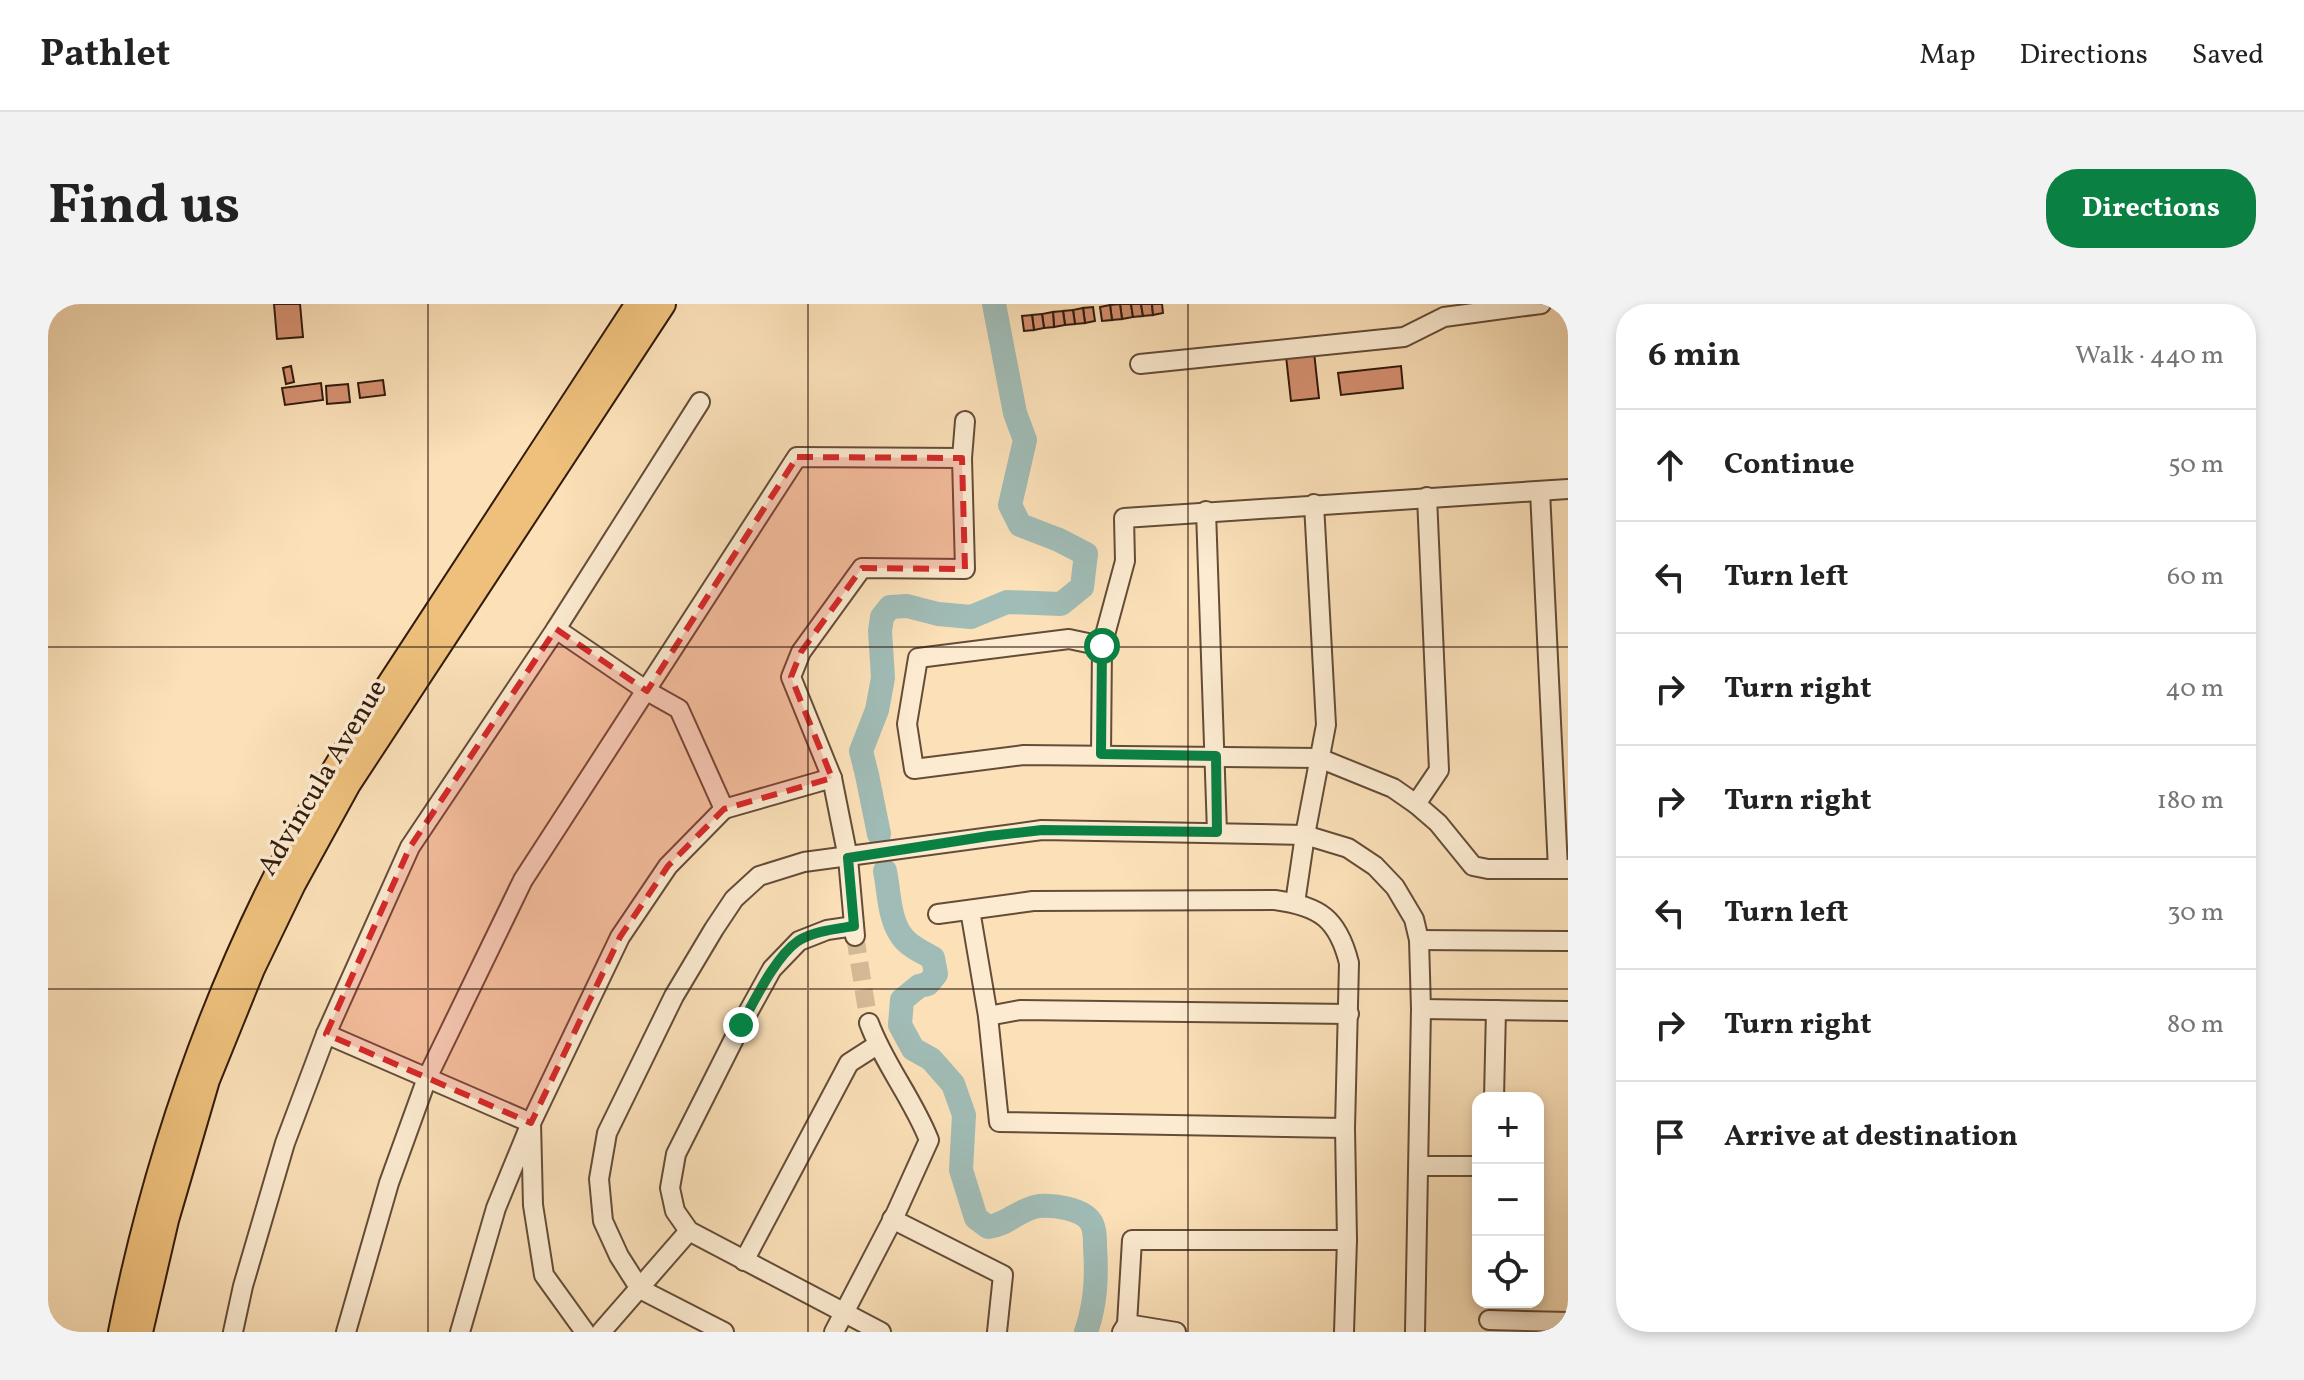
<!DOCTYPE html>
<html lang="en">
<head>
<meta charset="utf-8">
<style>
  :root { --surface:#fff; --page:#f2f2f2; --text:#222; --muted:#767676; --line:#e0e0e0; --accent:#0b8043 }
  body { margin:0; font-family:Vollkorn,serif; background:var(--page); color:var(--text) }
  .controls { position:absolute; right:24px; bottom:24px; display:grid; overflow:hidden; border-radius:16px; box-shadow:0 4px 12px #0003 }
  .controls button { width:72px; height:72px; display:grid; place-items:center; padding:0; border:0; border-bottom:2px solid var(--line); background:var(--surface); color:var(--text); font:40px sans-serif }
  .stop { position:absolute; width:24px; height:24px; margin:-18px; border:6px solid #0b8043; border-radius:50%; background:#fff }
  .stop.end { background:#0b8043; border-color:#fff; box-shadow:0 2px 8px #0008 }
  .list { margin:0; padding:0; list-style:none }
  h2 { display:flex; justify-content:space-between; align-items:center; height:104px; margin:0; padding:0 32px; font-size:34px }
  h2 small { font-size:26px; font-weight:400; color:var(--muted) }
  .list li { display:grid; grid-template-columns:52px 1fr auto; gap:24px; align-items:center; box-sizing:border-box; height:112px; padding:0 32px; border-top:2px solid var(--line) }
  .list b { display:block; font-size:30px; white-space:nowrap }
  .list em { font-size:26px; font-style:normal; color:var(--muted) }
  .icon { flex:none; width:44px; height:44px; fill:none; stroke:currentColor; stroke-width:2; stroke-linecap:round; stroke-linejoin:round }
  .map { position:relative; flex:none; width:1520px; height:1028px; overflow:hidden; border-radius:32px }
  header { display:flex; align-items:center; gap:48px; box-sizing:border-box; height:112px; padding:0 40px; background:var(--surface); border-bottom:2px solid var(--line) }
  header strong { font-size:38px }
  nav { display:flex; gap:44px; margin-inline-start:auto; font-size:28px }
  .intro { display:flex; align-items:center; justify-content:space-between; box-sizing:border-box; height:192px; padding:0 48px }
  h1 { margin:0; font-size:56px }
  .button { padding:20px 36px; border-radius:32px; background:var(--accent); color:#fff; font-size:28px; font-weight:700 }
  main { display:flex; gap:48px; padding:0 48px }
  aside { flex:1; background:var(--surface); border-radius:32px; box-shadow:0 4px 12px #0003 }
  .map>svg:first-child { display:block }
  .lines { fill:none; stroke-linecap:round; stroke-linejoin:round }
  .river { stroke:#a0bcb6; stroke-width:24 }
  .building { fill:#d59071; stroke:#321b0d; stroke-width:2 }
  .minor-tunnel { stroke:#d3b996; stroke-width:18; stroke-dasharray:18 9; stroke-linecap:butt }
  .minor-casing { stroke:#644c38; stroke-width:22 }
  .major-casing { stroke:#321b0d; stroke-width:28 }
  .minor { stroke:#fcebd1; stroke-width:18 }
  .major { stroke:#eec07c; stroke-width:24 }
  .route { stroke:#0b8043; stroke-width:10 }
  .marked { fill:#d62828; fill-opacity:0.2; stroke:#d62828; stroke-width:6; stroke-dasharray:16 10; stroke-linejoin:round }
  .grid { fill:none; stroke:#321b0d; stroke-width:2; stroke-opacity:0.55 }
  .labels { text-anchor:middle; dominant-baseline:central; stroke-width:7; stroke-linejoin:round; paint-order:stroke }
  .street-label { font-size:28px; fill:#321b0d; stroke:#fcebd1 }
</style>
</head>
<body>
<header>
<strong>Pathlet</strong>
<nav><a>Map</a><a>Directions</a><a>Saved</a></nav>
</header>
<div class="intro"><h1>Find us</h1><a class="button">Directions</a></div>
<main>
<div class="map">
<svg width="1520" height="1028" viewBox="0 0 1520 1028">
  <rect width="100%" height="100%" fill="#fbe0b8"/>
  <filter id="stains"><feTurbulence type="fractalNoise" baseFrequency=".0025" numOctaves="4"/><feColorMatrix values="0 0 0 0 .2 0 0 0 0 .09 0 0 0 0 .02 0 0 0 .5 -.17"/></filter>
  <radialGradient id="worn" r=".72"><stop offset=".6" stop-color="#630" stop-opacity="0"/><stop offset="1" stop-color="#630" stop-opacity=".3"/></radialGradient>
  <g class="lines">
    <!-- river -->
    <g class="river">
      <polyline points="831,530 819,471 813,447 829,406 835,374 832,327 834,313 842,303 859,302 890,310 923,313 959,298 1013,300 1034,283 1038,250 1011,236 972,221 962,201 977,136 967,109 946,0"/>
      <path d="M837,567C841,587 841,614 853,631C860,642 874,648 885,654L888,670L880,680L871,682L854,696L852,721L865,745L883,755L905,780L916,811L913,866L928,914L940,923C959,921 971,905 991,902C1005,901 1034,904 1043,918C1047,925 1047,934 1047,942C1049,972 1048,999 1038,1028"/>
    </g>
  </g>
  <!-- building -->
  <g class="building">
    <polygon points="226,0 252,0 255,33 229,35"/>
    <polygon points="1072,0 1083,0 1085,13 1074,15"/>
    <polygon points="1072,0 1074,15 1064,16 1062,1"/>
    <polygon points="1083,0 1093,0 1095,12 1085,13"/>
    <polygon points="1093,0 1104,0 1105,11 1095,12"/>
    <polygon points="1104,0 1114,0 1115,9 1105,11"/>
    <polygon points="1062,1 1064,16 1054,17 1052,3"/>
    <polygon points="1045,3 1047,17 1037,19 1035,4"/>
    <polygon points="1035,4 1037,19 1027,20 1025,6"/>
    <polygon points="1025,6 1027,20 1017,21 1015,7"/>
    <polygon points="1015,7 1017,21 1006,23 1005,8"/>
    <polygon points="1005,8 1006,23 996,24 994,10"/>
    <polygon points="994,10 996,24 986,26 984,11"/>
    <polygon points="984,11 986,26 976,27 974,12"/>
    <polygon points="1266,48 1271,94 1243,97 1238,52"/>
    <polygon points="243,62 246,78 238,80 235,64"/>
    <polygon points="1353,62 1355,84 1293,91 1290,69"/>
    <polygon points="335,76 337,91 312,94 310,79"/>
    <polygon points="273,79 275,96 237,101 234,84"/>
    <polygon points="300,80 302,98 279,100 278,82"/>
  </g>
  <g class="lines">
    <!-- minor-tunnel -->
    <polyline class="minor-tunnel" points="807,632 821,719"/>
    <!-- minor casing -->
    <g class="minor-casing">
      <g id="minor">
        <polyline points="1092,60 1356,33 1396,13 1493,0"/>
        <polyline points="1492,187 1510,565"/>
        <polyline points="1158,207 1169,528"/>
        <polyline points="508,325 599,387 631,405 676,505 784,474 800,554 807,632"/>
        <polyline points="1054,342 1021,335 870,354 859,420 866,465 976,451 1271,454 1345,484 1368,500 1390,519 1425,562 1440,565 1520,565"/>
        <polyline points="1053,450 1054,342 1077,257 1076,214 1520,185"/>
        <polyline points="784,474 743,373 753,348 814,264 917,265 914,154 917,117"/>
        <polyline points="1368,500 1391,466 1379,193"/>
        <polyline points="1247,599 1257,531 1278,421 1266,200"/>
        <polyline points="922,606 940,712 951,818 1297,824"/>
        <path d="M890,610L985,597L1227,596C1272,602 1290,615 1301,659L1297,824L1299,936L1296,1028"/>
        <polyline points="806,622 779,626 751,637 724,665 693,721 628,850 622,884 627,907 641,927 833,1028"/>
        <polyline points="1371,636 1520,637"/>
        <polyline points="1373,705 1520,707"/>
        <polyline points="940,712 972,706 1301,710"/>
        <polyline points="278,730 483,819 485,901 496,971 537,1028"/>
        <polyline points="1446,794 1448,706"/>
        <polyline points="1371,862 1430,862"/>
        <polyline points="844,915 955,971 949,1028"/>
        <polyline points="696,957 801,759 829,741"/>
        <polyline points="1441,1016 1520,1018"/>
        <polyline points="1079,1020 1128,1028"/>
        <polyline points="185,1028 195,982 237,839 278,730 362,543 508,325 652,98"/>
        <polyline points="298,1028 341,879 379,774 475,576 749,153 914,154"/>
        <polyline points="412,1028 448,904 483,819 572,633 620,562 676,505"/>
        <polyline points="553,1028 641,927"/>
        <polyline points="676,1028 592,985 571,952 555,917 551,875 559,829 626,692 666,625 686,595 711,572 756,558 994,526 1257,531 1300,544 1327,562 1347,583 1366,615 1371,636 1373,705 1367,1028"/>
        <path d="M786,1028L848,909L881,836C865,795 836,760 821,719"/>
        <polyline points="1074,1028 1079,1020 1084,936 1299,936"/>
      </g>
    </g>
    <!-- major casing -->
    <g class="major-casing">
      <g id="major">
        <path d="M73,1028C114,822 188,626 298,447L590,0"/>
        <polyline points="92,1028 118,916 159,776 204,665 245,580 300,480 615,0"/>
      </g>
    </g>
    <!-- minor -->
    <use href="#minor" class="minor"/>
    <!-- major -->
    <use href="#major" class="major"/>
  </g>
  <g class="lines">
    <!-- route -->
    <path class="route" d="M693,721C707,696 727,653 750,637C766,627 788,625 806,622L800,554L941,532L994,526L1169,528L1168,452L1053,450L1054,342"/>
  </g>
  <!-- marked area -->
  <path class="marked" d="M749,153L914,154L917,265L814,264L753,348L743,373L784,474L676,505L620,562L572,633L483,819L278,730L362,543L508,325L599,387Z"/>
  <!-- grid -->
  <path class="grid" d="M380,0V1028M760,0V1028M1140,0V1028M0,343H1520M0,685H1520"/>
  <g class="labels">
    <!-- street labels -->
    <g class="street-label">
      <text transform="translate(275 474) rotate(-59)">Advincula Avenue</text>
    </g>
  </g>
  <rect width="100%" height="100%" filter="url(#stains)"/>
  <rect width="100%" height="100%" fill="url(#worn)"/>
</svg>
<div class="controls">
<button>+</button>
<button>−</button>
<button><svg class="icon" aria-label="locate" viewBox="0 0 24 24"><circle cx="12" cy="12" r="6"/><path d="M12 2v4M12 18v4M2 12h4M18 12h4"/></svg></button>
</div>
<div class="stop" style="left:1054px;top:342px"></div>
<div class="stop end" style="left:693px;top:721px"></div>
</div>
<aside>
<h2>6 min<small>Walk · 440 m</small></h2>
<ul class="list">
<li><svg class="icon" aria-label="ahead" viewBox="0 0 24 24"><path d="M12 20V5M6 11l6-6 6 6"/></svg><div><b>Continue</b></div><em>50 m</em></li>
<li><svg class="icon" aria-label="left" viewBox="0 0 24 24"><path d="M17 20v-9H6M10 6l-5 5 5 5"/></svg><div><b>Turn left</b></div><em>60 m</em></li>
<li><svg class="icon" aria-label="right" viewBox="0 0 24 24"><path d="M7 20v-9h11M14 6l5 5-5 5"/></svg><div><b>Turn right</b></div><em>40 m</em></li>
<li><svg class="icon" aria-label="right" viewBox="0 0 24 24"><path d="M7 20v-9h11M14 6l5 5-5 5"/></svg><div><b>Turn right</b></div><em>180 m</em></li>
<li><svg class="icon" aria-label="left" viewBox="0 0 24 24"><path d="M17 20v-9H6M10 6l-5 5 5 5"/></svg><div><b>Turn left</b></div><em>30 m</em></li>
<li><svg class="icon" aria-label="right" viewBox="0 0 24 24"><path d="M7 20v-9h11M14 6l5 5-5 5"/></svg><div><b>Turn right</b></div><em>80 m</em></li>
<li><svg class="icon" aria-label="arrive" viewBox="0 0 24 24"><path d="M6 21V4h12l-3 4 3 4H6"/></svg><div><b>Arrive at destination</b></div></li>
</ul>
</aside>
</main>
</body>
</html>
